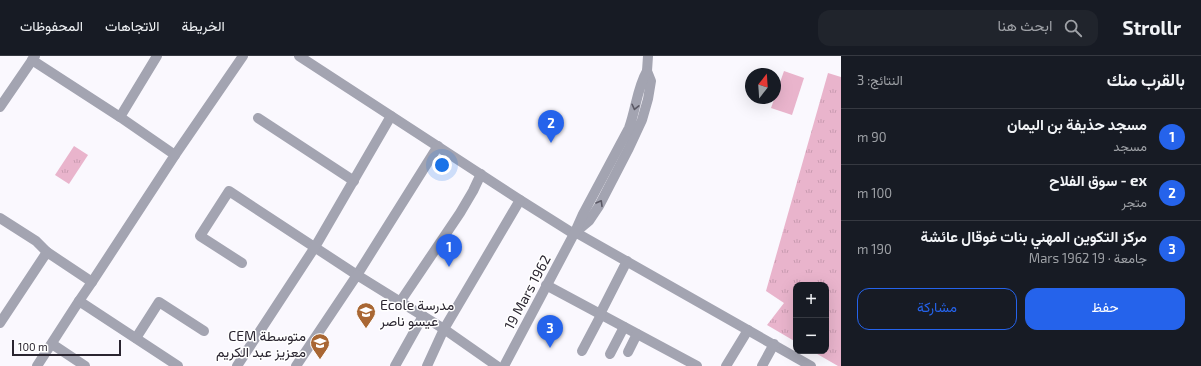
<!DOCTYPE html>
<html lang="ar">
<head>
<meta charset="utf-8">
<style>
  :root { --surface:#171b24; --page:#20242c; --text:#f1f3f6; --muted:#9ea1a6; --line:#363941; --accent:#2563eb }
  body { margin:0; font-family:"Exo 2",Vazirmatn,sans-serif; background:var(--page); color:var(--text); direction:rtl }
  .controls { position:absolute; right:12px; bottom:12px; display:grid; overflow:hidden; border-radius:8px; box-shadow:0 4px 16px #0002 }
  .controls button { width:36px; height:36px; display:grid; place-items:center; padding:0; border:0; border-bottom:1px solid var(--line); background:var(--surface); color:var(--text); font:20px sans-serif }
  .compass { position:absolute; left:745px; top:12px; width:36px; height:36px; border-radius:50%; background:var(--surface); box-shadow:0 4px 16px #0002; rotate:17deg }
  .scale { position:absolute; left:12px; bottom:10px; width:109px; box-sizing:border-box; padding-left:4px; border:2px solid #2a2530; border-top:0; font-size:11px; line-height:14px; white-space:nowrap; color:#2a2530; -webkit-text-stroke:3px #fff; paint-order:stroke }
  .you { position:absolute; left:442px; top:109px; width:14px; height:14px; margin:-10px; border:3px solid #fff; border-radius:50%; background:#1a73e8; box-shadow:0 0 0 6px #1a73e833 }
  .badge { display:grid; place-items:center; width:26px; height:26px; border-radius:50%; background:var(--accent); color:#fff; font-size:13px; font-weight:700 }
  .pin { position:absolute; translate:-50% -33px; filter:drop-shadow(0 1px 2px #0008) }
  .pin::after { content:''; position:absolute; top:21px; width:14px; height:12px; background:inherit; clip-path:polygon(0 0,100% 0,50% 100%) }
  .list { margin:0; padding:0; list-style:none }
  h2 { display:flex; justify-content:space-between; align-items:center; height:52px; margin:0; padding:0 16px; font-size:17px }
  h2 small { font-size:13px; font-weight:400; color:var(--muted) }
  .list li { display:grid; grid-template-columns:26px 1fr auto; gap:12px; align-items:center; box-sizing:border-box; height:56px; padding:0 16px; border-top:1px solid var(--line) }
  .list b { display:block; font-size:15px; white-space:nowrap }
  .list p { margin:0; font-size:13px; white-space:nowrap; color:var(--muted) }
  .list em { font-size:13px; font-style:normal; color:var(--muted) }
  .actions { display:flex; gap:8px; padding:12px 16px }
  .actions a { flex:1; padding:9px 0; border:1px solid var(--accent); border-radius:12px; text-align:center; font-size:14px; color:var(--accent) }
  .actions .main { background:var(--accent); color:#fff }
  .icon { flex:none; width:22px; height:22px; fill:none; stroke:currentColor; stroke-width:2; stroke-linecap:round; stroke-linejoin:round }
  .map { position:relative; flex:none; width:841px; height:310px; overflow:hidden; direction:ltr }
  header { display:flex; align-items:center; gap:24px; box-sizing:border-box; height:56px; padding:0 20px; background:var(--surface); border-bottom:1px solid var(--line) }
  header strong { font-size:19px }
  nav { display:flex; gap:22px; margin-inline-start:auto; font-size:14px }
  .search { width:280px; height:36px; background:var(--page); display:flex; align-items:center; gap:10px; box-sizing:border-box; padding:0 14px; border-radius:12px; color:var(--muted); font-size:15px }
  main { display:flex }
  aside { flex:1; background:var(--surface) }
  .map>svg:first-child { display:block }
  .grass { fill:url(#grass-tufts) }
  .pitch { fill:#e9b4cc }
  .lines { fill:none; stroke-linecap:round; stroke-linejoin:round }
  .minor { stroke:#a3a4b1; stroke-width:10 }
  .oneway { stroke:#5a5864 }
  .labels { text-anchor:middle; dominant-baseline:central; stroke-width:3; stroke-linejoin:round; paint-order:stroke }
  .street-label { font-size:14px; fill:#2a2530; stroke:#fff }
  .poi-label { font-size:14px; fill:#2a2530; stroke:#fff; text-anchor:start }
</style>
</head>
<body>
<header>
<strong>Strollr</strong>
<div class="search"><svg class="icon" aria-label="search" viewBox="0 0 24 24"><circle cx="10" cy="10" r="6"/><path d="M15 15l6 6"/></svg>ابحث هنا</div>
<nav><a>الخريطة</a><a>الاتجاهات</a><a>المحفوظات</a></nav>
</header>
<main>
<aside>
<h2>بالقرب منك<small>النتائج: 3</small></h2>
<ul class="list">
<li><span class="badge">1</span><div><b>مسجد حذيفة بن اليمان</b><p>مسجد</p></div><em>90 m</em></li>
<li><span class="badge">2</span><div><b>ex - سوق الفلاح</b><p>متجر</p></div><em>100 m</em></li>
<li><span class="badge">3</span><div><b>مركز التكوين المهني بنات غوقال عائشة</b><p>جامعة · 19 Mars 1962</p></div><em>190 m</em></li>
</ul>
<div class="actions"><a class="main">حفظ</a><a>مشاركة</a></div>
</aside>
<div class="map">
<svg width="841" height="310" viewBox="0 0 841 310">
  <defs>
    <pattern id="grass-tufts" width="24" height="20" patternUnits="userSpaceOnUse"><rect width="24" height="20" fill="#e9b4cc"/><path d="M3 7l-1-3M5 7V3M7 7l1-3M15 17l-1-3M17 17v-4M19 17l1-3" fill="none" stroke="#c89bb0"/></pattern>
  </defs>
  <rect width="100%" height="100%" fill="#faf8fe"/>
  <!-- grass -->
  <g class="grass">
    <polygon points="828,17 841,21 841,310 838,310 812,295 826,295 826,229 796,229 796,286 767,269 784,247 766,235"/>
    <polygon points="74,90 88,99 69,128 55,119"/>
  </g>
  <!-- pitch -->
  <polygon class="pitch" points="784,15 804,22 792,59 771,52"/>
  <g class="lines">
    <!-- minor -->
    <g class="minor">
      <polyline points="299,0 520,144 574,178"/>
      <polyline points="32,4 120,61 175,99 92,226"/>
      <polyline points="0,51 35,0"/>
      <polyline points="120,61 157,0"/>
      <polyline points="258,62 354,125"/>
      <polyline points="175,99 243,0"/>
      <polyline points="0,162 36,185 47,196"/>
      <polyline points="577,175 589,165 599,150 629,92 642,64 648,43 651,25 647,15 648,0"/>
      <polyline points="575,176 811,310"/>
      <polyline points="242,207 200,180 229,135 357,219 438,90"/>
      <polyline points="546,229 697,310"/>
      <polyline points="400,246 460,157 473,135 481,118"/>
      <polyline points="600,258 627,205"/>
      <polyline points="0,267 47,196 92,226 79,245"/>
      <polyline points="136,282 159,246 204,275"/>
      <polyline points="52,288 85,310"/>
      <polyline points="582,295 601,259"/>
      <polyline points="628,296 637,278"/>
      <polyline points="610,298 624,271"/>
      <polyline points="37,310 79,245 178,310"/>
      <polyline points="237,310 315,191 391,60"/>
      <polyline points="296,310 357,219 444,273 497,310"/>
      <polyline points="395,310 423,260"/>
      <polyline points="427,310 444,273 520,144"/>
      <path d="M504,310L575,176L583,158L629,72C636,53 637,32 647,15"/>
      <polyline points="726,310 748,274"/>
      <polyline points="762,310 774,288"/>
    </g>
  </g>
  <!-- one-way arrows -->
  <defs><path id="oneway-chevron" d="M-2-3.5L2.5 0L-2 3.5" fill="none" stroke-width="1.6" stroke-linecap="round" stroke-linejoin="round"/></defs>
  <g class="oneway">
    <use href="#oneway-chevron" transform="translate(635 51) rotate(103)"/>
    <use href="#oneway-chevron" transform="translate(600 147) rotate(-60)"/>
  </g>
  <!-- icons -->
  <defs>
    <g id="school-pin" transform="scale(1)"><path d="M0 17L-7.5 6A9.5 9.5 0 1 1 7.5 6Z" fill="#a96734" stroke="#fff"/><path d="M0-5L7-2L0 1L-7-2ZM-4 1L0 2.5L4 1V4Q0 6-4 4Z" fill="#fff"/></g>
  </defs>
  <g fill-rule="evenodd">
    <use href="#school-pin" x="366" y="256"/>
    <use href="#school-pin" x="320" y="287"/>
  </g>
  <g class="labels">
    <!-- street labels -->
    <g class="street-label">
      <text transform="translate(527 236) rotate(-62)">19 Mars 1962</text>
    </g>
    <!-- poi labels -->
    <g class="poi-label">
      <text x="380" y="248">Ecole مدرسة<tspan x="380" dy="16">عيسو ناصر</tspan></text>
      <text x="306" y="279" text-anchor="end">CEM متوسطة<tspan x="306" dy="16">معزيز عبد الكريم</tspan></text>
    </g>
  </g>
</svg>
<div class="controls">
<button>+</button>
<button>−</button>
</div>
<svg class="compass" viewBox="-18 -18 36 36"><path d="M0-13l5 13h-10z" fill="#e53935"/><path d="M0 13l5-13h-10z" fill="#9ea1a6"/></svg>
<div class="scale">100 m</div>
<div class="you"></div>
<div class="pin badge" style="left:449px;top:211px">1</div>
<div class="pin badge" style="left:551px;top:87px">2</div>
<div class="pin badge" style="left:550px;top:292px">3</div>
</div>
</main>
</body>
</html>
